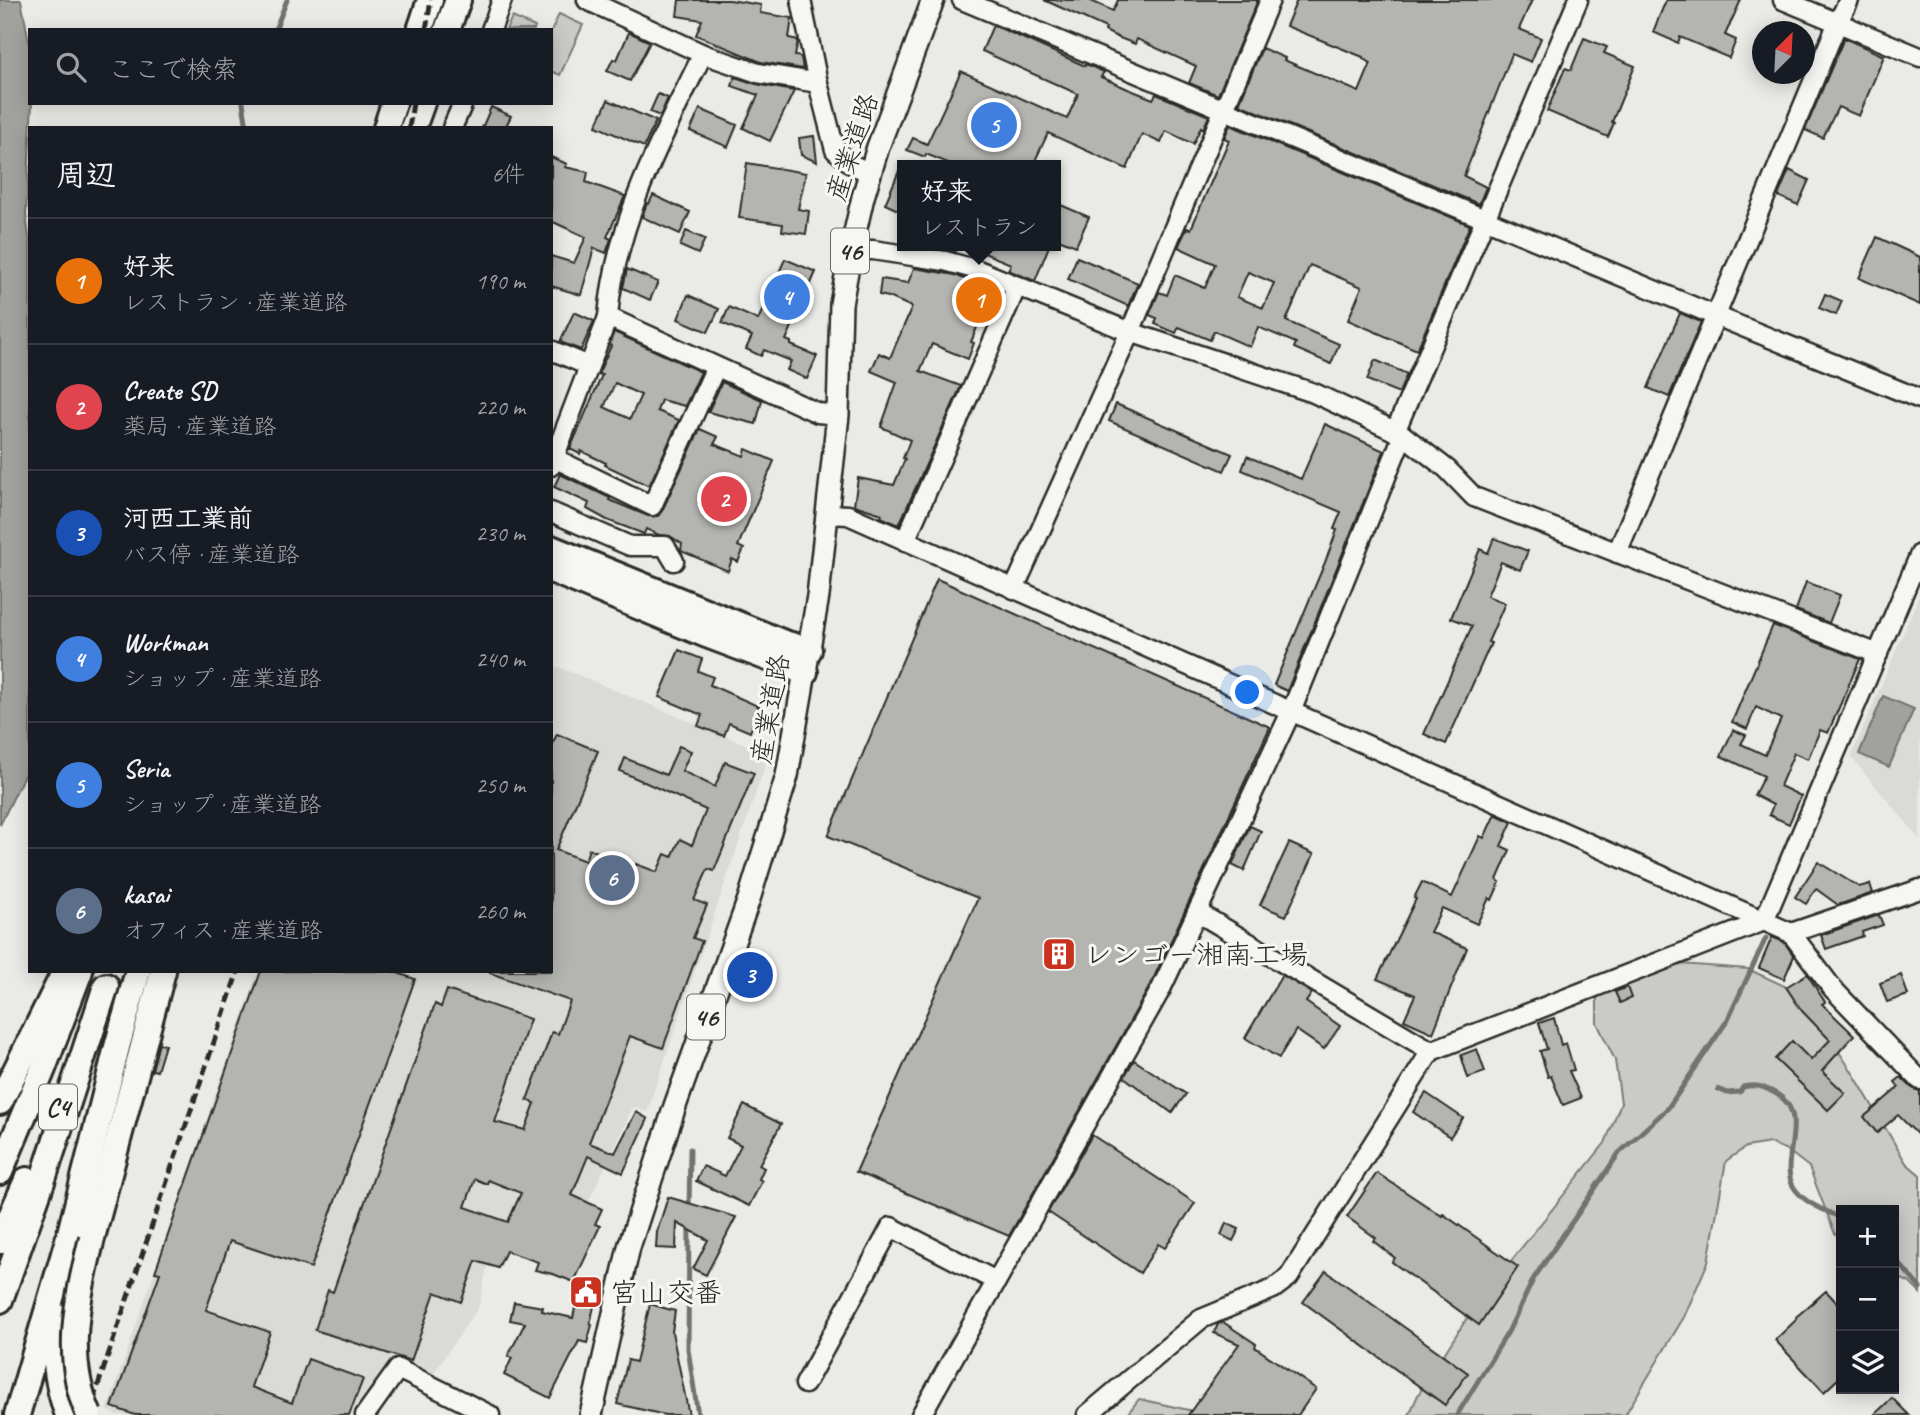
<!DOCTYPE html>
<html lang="ja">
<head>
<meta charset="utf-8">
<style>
  :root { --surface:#171b24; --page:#242831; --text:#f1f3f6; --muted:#9ea1a6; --line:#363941; --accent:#0f766e }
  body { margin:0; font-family:Caveat,"Klee One",sans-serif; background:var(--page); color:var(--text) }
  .controls { position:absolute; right:21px; bottom:21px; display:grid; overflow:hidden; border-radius:0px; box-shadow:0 4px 18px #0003 }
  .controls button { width:63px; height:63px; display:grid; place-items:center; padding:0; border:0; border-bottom:2px solid var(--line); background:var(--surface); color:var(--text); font:35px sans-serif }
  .compass { position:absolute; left:1752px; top:21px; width:63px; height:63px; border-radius:50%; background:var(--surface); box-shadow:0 4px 18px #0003; rotate:24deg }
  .you { position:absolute; left:1248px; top:693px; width:24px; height:24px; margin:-18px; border:5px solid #fff; border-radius:50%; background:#1a73e8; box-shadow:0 0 0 10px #1a73e833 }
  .badge { display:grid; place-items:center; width:46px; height:46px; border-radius:50%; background:var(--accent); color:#fff; font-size:23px; font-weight:700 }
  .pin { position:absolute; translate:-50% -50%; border:4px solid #fff; box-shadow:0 2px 7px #0006 }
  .popup { position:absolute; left:897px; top:160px; width:164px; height:91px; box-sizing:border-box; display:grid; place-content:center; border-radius:0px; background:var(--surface); filter:drop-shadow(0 2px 5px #0005); font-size:23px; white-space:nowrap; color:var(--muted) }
  .popup b { font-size:26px; color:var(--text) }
  .popup::after { content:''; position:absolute; left:50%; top:100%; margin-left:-14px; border:14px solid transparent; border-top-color:var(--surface) }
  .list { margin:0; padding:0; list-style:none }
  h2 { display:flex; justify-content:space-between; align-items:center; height:91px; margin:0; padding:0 28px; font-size:30px }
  h2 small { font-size:23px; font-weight:400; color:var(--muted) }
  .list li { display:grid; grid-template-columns:46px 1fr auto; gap:21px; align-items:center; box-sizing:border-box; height:126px; padding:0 28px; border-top:2px solid var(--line) }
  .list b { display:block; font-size:26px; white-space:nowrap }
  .list p { margin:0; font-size:23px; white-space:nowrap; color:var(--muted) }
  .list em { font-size:23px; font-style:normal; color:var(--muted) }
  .icon { flex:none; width:38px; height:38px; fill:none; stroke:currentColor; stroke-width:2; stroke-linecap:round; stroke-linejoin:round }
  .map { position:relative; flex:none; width:1920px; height:1415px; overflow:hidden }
  .search { position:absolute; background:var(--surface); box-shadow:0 4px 18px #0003; left:28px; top:28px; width:525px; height:77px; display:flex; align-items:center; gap:18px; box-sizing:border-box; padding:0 24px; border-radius:0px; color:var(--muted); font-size:26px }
  .panel { position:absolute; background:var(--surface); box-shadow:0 4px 18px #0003; left:28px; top:126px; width:525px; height:847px; border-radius:0px }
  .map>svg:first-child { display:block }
  .built { fill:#dadad6 }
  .green { fill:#cacac7; stroke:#7a7a79; stroke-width:2 }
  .water { fill:#a1a19e; stroke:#727270; stroke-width:2 }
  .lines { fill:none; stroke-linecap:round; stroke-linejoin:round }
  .stream { stroke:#727270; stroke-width:5 }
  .building { fill:#b4b4b1; stroke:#2b2b2b; stroke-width:2; fill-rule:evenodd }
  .minor-casing { stroke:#2b2b2b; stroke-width:23 }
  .major-casing { stroke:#2b2b2b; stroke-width:26 }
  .highway-casing { stroke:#2b2b2b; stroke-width:30 }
  .minor { stroke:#f6f6f2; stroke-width:18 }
  .major { stroke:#f6f6f2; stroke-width:21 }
  .highway { stroke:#f6f6f2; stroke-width:24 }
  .rail { stroke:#2b2b2b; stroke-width:5; stroke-dasharray:10 5; stroke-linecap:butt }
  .highway-bridge-casing { stroke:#2b2b2b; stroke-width:30; stroke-linecap:butt }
  .highway-bridge { stroke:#f6f6f2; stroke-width:24 }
  .labels { text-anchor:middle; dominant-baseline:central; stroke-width:6; stroke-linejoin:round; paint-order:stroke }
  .shield { fill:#f6f6f2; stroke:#686867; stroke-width:2 }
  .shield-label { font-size:26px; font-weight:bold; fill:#2b2b2b }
  .street-label { font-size:28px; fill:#2b2b2b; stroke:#f6f6f2 }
  .poi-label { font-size:28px; fill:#2b2b2b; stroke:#f6f6f2; text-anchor:start }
</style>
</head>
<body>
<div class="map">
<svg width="1920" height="1415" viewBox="0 0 1920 1415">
  <rect width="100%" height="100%" fill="#eaeae6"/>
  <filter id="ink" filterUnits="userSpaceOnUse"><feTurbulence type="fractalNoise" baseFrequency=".0143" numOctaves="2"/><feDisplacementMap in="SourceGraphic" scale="14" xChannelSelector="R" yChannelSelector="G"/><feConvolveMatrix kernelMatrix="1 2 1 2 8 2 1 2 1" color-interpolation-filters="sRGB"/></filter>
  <g filter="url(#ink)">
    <!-- built -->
    <g class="built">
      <polygon points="1920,593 1920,839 1851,757"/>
      <polygon points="551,664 769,754 647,1112 633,1107 564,1254 496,1224 479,1306 431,1377 393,1361 357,1415 116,1415 107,1410 258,971 551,971"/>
    </g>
    <!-- green -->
    <g class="green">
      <polygon points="559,14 583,25 560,75 551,71 551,32"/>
      <polygon points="512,17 535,27 534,30 506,30"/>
      <polygon points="1639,961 1748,969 1791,989 1817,1018 1856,1078 1906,1163 1920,1175 1920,1293 1909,1282 1894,1276 1894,1210 1841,1210 1841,1240 1835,1234 1809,1167 1787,1150 1770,1143 1746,1147 1726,1161 1708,1262 1684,1317 1625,1415 1409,1415 1418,1395 1472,1310 1605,1143 1621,1103 1615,1060 1597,1023 1597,985"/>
      <polygon points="1139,1399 1211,1415 1130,1415 1129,1412"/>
    </g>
    <!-- water -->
    <g class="water">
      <polygon points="0,0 21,0 30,47 30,103 32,103 26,215 30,244 30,763 0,825"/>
      <polygon points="1883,696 1914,709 1889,767 1859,754"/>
    </g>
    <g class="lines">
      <!-- stream -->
      <g class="stream">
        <polyline points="275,30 287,0"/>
        <polyline points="243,103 247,128"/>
        <path d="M1718,1089L1727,1093L1740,1092L1743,1087C1756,1084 1761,1086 1773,1092C1814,1112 1778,1159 1793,1186C1804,1204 1823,1209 1841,1218"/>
        <polyline points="689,1209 690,1149"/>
        <polyline points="689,1225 688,1349 698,1415"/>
        <polyline points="1894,1257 1920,1288"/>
        <polyline points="1457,1415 1508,1332 1534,1278 1619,1153 1668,1108 1727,1021 1766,938"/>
      </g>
    </g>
    <!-- building -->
    <g class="building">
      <polygon points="679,0 730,0 761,5 760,13 792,18 789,38 798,40 795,56 801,57 803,69 761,62 696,35 702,20 677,16"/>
      <polygon points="1044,0 1089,0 1113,11 1118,0 1258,0 1218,95 1189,83 1196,66 1137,39 1135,44 1117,37 1105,31 1106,28"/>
      <polygon points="1297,0 1532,0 1519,29 1541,38 1531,62 1512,54 1464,176 1486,187 1479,204 1239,104 1262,48 1285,58 1284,60 1359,92 1371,63 1363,59 1363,57 1286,26"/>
      <polygon points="1666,0 1741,0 1725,35 1736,40 1729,58 1680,37 1678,43 1653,32"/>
      <polygon points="993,25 1085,66 1086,64 1104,72 1101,77 1128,89 1153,99 1156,94 1209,116 1203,129 1201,127 1193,144 1166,131 1161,143 1142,134 1127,169 1048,133 1033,165 953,165 926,154 925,157 907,150 913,138 927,144 961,71 1067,119 1078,94 982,51"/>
      <polygon points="629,32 650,42 630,81 607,71 613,59 617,60"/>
      <polygon points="1584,38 1607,47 1604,53 1635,66 1612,122 1614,123 1608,137 1547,111 1565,68 1571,70"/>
      <polygon points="1844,38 1884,56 1859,116 1838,107 1823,138 1805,130"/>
      <polygon points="735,77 756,84 794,91 770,141 743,128 758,95 732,86"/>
      <polygon points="658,94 668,98 660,116 650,112"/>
      <polygon points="608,100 656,121 644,147 596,126"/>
      <polygon points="491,107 511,116 505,128 482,128"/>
      <polygon points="700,109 737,125 728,147 690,131"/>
      <path d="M1230,125L1470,225L1417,350L1348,320L1362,287L1310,265L1286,321L1339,344L1331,364L1294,348L1296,343L1258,327L1250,347L1214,331L1210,340L1179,327L1176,333L1155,324L1157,318L1149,315L1159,292L1167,295L1175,275L1205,288L1215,264L1178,247L1187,228L1191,229L1229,140L1224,138ZM1248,272L1274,283L1263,308L1237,297Z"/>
      <polygon points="814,136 817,162 801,155 799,138"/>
      <polygon points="551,157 567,164 565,167 588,172 586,182 625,196 607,237 611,239 606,253 594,248 581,295 551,286 551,256 574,263 586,237 551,221"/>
      <polygon points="747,163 806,173 798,209 809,211 806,234 782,231 783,224 739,218"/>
      <polygon points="902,164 902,212 885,204"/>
      <polygon points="1789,170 1809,180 1798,205 1778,196"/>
      <polygon points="653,195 690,212 680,234 642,217 647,203 649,204"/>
      <polygon points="1056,203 1089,217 1076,246 1056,238"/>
      <polygon points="686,231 705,239 698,254 680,246"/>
      <polygon points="1877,237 1920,257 1920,305 1859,278"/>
      <polygon points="923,246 957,246 955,252"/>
      <polygon points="967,246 1049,246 1035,281 1008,270 1011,264"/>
      <polygon points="1077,257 1138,283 1128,306 1068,279"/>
      <polygon points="785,259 816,272 786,340 791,342 791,345 817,356 807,379 787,370 791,361 764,350 761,356 746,349 752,336 722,323 729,307 758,320"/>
      <polygon points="914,268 955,275 1001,295 990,319 982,315 971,342 974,343 968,359 932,344 920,371 961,386 899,525 881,517 882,514 854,505 858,478 894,485 905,459 903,458 910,440 881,427 897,382 871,371 879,353 890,358 912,307 889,297 879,295 881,279 908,283"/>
      <polygon points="627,269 658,282 650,300 623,288"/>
      <polygon points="1825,294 1842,301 1836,315 1819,308"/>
      <polygon points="688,295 719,309 708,332 678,319"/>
      <polygon points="574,312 594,321 581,350 560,342"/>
      <polygon points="1680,313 1701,322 1669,397 1648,388"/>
      <path d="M614,332L701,372L685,406L661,400L657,411L679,420L649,486L605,465L606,463L581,451L580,454L570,449L602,375L598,374L611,346L609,345ZM615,383L641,395L630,419L604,407Z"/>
      <polygon points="1375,360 1407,374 1399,393 1367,380"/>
      <polygon points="722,382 762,400 756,424 708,412"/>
      <polygon points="1116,404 1232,454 1224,471 1109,421"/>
      <polygon points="1325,424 1384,451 1287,691 1274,685 1326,560 1337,530 1334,529 1341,512 1242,470 1247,456 1301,479"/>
      <polygon points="700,429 718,437 714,444 744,456 746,449 774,461 738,546 744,549 738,562 732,559 728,571 681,551 682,544 670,536 659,535 646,529 644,534 607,520 587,509 589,503 554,487 560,474 610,498 609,500 648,516 658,516 662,511"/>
      <polygon points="1494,538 1528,551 1520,570 1501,562 1487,596 1505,603 1488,642 1491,643 1446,744 1424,734 1472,626 1451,618 1480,549 1488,553"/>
      <polygon points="937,579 1270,727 1151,984 1009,1236 856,1172 978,898 828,836"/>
      <polygon points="1806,582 1840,595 1829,623 1796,610"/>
      <polygon points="1773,625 1860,659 1828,733 1820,730 1808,759 1794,753 1780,786 1801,796 1789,824 1769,815 1773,805 1754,795 1764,776 1721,756 1733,730 1746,735 1741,744 1765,755 1781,719 1756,707 1747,729 1732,722"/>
      <polygon points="679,650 702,659 698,671 713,677 710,685 760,707 750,732 729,723 724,736 698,726 702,715 659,697"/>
      <path d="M557,734L598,751L556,850L585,861L589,849L609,856L604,875L628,883L636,864L657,872L665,854L672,857L680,839L692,845L706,810L620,771L625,758L666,775L679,746L691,751L682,771L715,787L725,762L754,773L714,871L708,869L694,900L707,905L693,938L702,941L663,1048L630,1036L589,1143L615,1153L636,1112L648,1119L623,1173L588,1156L572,1195L602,1209L595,1224L600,1226L574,1282L553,1274L535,1270L538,1262L506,1251L498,1268L476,1261L461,1302L435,1292L411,1361L315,1330L328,1290L333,1292L435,1004L441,1007L447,990L530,1019L495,1122L525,1130L535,1103L527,1100L552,1032L558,1034L570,1001L490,973V971H551V747ZM475,1179L487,1184L488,1180L521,1193L508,1222L465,1207Z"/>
      <polygon points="1495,814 1512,822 1501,846 1510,850 1497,880 1500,882 1492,900 1489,898 1477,924 1442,908 1430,932 1467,948 1433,1033 1404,1020 1415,995 1377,979 1416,899 1414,898 1422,882 1452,897 1480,836 1484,838"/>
      <polygon points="1250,826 1261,831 1244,871 1232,865"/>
      <polygon points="1289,843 1314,854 1286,916 1260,905"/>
      <polygon points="1818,862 1859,887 1870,884 1873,893 1838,905 1816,889 1806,904 1795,897"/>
      <polygon points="1879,915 1883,925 1862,932 1863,936 1826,949 1821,935"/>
      <polygon points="1772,937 1784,942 1794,956 1784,979 1759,968"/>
      <polygon points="261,971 392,971 415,979 311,1268 230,1241 206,1310 270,1332 251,1387 292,1403 308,1359 363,1379 349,1415 135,1415 112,1407 160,1273 155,1272"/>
      <polygon points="1807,974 1825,1002 1822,1004 1854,1035 1822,1071 1845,1093 1828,1110 1775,1059 1792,1041 1811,1060 1830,1040 1802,1011 1786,987"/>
      <polygon points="1282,975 1312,993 1306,1002 1340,1026 1324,1049 1296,1030 1279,1058 1245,1038"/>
      <polygon points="1901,975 1908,995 1887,1002 1880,983"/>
      <polygon points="1627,987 1631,998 1620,1003 1615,992"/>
      <polygon points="1554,1018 1561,1045 1566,1043 1574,1070 1569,1071 1581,1098 1563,1105 1551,1076 1548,1077 1540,1051 1547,1049 1539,1023"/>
      <polygon points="159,1043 165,1045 157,1071 152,1070"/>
      <polygon points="1477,1049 1485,1072 1468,1078 1461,1055"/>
      <polygon points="1134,1060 1186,1094 1172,1113 1124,1077"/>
      <polygon points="1901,1077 1912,1088 1920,1091 1920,1137 1898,1115 1877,1133 1864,1117 1899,1087 1895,1082"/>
      <polygon points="1426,1093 1463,1118 1450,1137 1413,1112"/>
      <polygon points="744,1105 781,1124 759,1165 764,1168 759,1179 762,1181 749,1206 696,1181 703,1166 725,1176 741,1145 727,1138"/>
      <polygon points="1092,1135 1195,1203 1165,1248 1158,1244 1140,1273 1048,1212"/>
      <polygon points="1377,1173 1442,1216 1443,1214 1518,1267 1479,1325 1392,1262 1395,1258 1373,1241 1376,1238 1347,1217"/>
      <polygon points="668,1197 736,1217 706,1275 693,1269 708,1240 677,1223 676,1249 656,1248 657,1232"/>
      <polygon points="1226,1223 1239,1229 1233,1241 1221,1235"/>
      <polygon points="1326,1271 1468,1373 1445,1405 1303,1302"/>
      <polygon points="579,1288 597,1293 590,1324 592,1325 587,1343 579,1341 550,1398 504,1375 512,1358 508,1356 525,1323 510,1320 514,1302 543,1307 542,1311 573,1318"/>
      <polygon points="1826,1291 1841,1307 1841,1376 1824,1392 1775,1340 1797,1319 1796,1317"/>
      <polygon points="650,1304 675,1311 672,1332 689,1415 665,1415 617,1404 628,1360 636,1362"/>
      <polygon points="1223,1322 1256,1344 1255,1347 1316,1389 1298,1415 1188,1415 1239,1344 1214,1333 1218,1324"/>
      <polygon points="1892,1398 1909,1415 1874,1415"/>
    </g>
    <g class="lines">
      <!-- minor casing -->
      <g class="minor-casing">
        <g id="minor">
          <polyline points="587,0 703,54 758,73 818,83"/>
          <polyline points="801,0 818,83 835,150 853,165 870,173"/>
          <polyline points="962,0 1716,316 1920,399"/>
          <polyline points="1783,0 1920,57"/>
          <polyline points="491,30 502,0"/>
          <polyline points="452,128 463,103"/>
          <polyline points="851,250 873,250 945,261 978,270 1130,332 1314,393 1403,435 1447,469 1474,497 1878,654"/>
          <path d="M608,317C615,224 662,137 703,54"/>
          <polyline points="551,350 589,366"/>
          <polyline points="1395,432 1578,0"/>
          <polyline points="554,458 652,506 716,367"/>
          <polyline points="551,466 608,317 818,413 838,415"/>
          <polyline points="551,512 630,546 665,546 674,561"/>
          <polyline points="828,514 848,515 1791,933 1833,989 1920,1080"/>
          <polyline points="905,541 1017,286"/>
          <polyline points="1617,553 1838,22 1849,0"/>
          <polyline points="1014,589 1130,332 1270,0"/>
          <polyline points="1197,912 1431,1051"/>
          <polyline points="1791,933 1920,889"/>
          <polyline points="805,1384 891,1227 996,1281"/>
          <polyline points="365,1415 398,1369 490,1415"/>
          <polyline points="921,1415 1161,989 1291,712 1403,435"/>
          <polyline points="1087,1415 1201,1319 1273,1289 1289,1277 1431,1051 1764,921 1920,554"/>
        </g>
      </g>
      <!-- major casing -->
      <g class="major-casing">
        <polyline id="major" points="591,1415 629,1247 675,1106 749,899 787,776 818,596 838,415 841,304 851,250 863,197 878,147 933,0"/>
      </g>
      <!-- highway casing -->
      <g class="highway-casing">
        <g id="highway">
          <polyline points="420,30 430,0"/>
          <polyline points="447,30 458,0"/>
          <polyline points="386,128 394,103"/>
          <polyline points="413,128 422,103"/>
          <polyline points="551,548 784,643 809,650"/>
          <polyline points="551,570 704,634 805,672"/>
          <polyline points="0,1102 65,971"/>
          <polyline points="0,1172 43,1069 80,971"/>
          <polyline points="92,1238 163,971"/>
          <polyline points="0,1241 27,1180"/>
          <polyline points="0,1300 44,1176 106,986"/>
          <path d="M56,1316C53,1349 56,1383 68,1415"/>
          <polyline points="17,1415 70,1233 117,1047 138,971"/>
        </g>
      </g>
      <!-- minor -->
      <use href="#minor" class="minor"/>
      <!-- major -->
      <use href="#major" class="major"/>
      <!-- highway -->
      <use href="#highway" class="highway"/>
      <!-- rail -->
      <g class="rail">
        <polyline points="426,30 431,0"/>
        <polyline points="409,128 413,103"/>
        <polyline points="88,1415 238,971"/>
      </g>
      <!-- highway-bridge casing -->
      <g class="highway-bridge-casing">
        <path id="highway-bridge" d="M89,1415C63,1357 78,1297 92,1238"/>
      </g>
      <!-- highway-bridge -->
      <use href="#highway-bridge" class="highway-bridge"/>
    </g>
  </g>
  <!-- icons -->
  <defs>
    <g id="building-square" transform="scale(1.75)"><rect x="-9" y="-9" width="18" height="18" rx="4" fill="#c8321e" stroke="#f6f6f2"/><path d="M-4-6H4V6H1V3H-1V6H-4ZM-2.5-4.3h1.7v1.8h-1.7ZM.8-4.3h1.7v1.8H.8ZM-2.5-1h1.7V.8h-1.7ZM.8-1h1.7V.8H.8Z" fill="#fff"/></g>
    <g id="civic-square" transform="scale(1.75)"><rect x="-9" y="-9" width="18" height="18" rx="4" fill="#c8321e" stroke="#f6f6f2"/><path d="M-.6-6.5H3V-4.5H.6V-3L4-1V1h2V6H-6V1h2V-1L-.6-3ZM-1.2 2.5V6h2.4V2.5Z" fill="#fff"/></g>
  </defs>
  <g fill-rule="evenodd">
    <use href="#building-square" x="1059" y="954"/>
    <use href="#civic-square" x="586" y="1292"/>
  </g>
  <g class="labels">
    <!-- shield labels -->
    <g class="shield">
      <rect x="831" y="228.5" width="38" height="45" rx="5"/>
      <rect x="687" y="994.5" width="38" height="45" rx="5"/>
      <rect x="39" y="1084.5" width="38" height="45" rx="5"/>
    </g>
    <g class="shield-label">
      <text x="850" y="251">46</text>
      <text x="706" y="1017">46</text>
      <text x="58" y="1107">C4</text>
    </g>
    <!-- street labels -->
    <g class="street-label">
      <text transform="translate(852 147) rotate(-72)">産業道路</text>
      <text transform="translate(770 709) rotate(-80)">産業道路</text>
    </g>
    <!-- poi labels -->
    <g class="poi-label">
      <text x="1084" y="954">レンゴー湘南工場</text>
      <text x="610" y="1292">宮山交番</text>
    </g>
  </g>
</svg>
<div class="controls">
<button>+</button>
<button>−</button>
<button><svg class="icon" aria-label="layers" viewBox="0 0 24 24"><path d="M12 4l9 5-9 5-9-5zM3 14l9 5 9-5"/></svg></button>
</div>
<svg class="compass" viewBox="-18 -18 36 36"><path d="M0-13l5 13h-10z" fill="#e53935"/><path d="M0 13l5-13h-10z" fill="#9ea1a6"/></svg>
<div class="you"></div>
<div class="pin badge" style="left:979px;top:300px;background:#e8710a">1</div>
<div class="popup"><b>好来</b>レストラン</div>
<div class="pin badge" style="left:724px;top:499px;background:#e0444e">2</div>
<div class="pin badge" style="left:750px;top:975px;background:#1a4fb4">3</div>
<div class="pin badge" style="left:787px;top:297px;background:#3f7fe0">4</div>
<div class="pin badge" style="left:994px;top:125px;background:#3f7fe0">5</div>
<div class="pin badge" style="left:612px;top:878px;background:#5c6f8a">6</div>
<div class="search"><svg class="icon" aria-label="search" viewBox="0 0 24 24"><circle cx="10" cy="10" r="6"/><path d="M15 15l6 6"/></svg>ここで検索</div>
<section class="panel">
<h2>周辺<small>6件</small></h2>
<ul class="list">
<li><span class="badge" style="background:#e8710a">1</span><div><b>好来</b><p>レストラン · 産業道路</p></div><em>190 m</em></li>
<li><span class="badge" style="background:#e0444e">2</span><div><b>Create SD</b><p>薬局 · 産業道路</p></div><em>220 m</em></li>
<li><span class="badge" style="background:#1a4fb4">3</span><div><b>河西工業前</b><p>バス停 · 産業道路</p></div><em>230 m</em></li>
<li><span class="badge" style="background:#3f7fe0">4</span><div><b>Workman</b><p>ショップ · 産業道路</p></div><em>240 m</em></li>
<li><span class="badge" style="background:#3f7fe0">5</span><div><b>Seria</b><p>ショップ · 産業道路</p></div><em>250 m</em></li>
<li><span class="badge" style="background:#5c6f8a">6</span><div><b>kasai</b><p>オフィス · 産業道路</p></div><em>260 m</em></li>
</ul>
</section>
</div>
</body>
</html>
